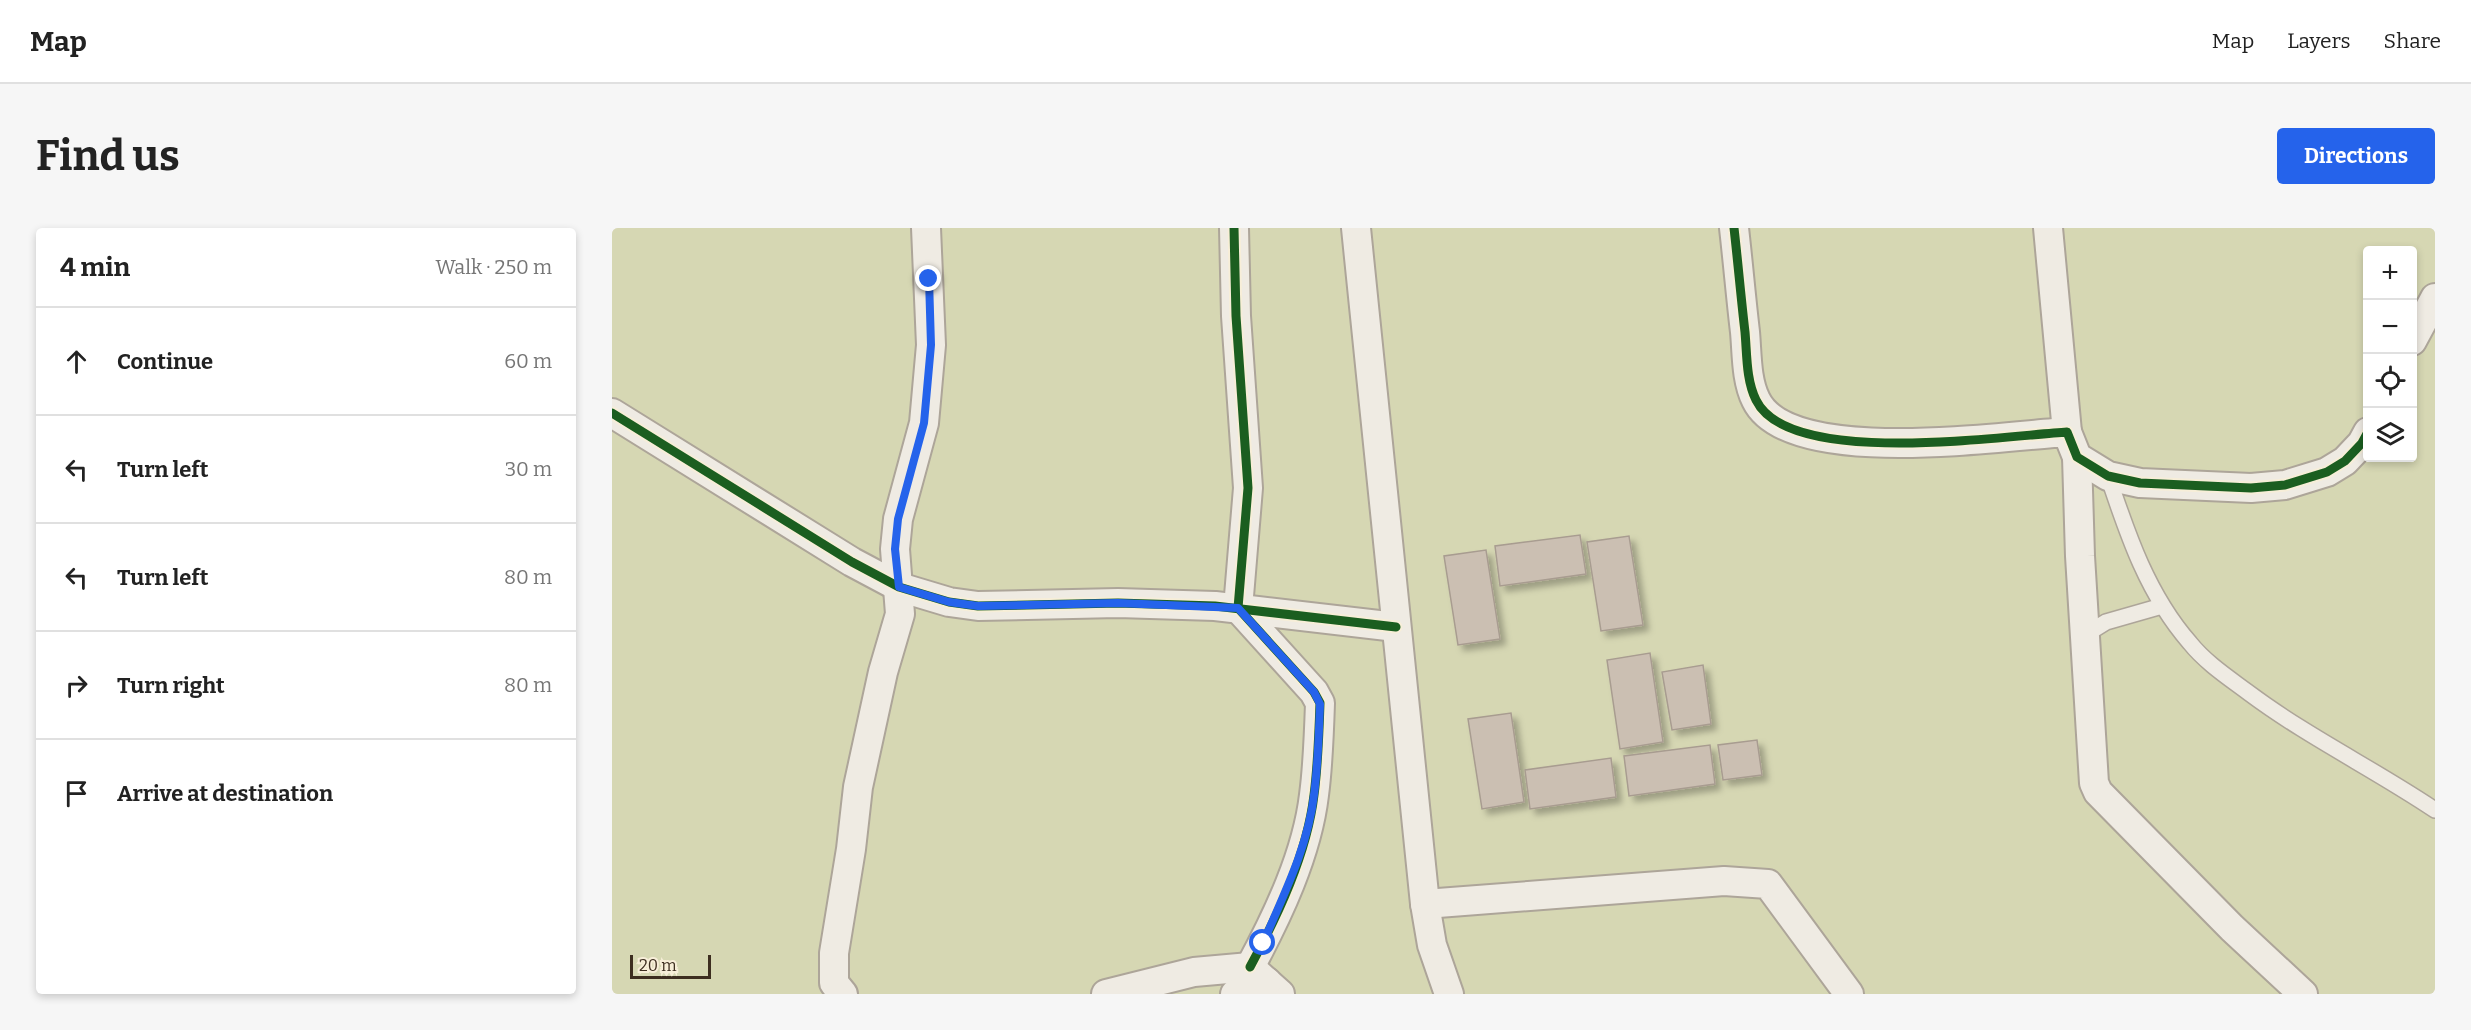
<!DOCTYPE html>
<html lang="en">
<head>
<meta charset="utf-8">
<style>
  :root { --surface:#fff; --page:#f6f6f6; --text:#222; --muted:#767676; --line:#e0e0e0; --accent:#2563eb }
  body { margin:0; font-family:Bitter,serif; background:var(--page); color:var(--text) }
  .controls { position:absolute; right:18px; top:18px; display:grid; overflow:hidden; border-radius:6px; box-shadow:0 3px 9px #0003 }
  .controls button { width:54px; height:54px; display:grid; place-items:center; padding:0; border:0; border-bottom:2px solid var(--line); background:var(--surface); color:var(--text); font:30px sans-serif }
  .scale { position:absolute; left:18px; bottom:15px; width:81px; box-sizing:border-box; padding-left:6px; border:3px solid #3d2e20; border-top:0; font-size:16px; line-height:21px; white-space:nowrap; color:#3d2e20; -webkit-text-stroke:4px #f7eed8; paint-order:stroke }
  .stop { position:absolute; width:18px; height:18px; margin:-14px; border:4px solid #2563eb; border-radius:50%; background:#fff }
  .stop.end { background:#2563eb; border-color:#fff; box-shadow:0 2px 6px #0008 }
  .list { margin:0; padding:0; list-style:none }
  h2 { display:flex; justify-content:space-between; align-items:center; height:78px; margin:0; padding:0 24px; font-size:26px }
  h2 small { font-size:20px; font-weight:400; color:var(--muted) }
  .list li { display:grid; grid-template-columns:39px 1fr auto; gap:18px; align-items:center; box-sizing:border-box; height:108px; padding:0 24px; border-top:2px solid var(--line) }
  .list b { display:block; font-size:22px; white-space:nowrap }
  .list em { font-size:20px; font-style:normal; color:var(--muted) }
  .icon { flex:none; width:33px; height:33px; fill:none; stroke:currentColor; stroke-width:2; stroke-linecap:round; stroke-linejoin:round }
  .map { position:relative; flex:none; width:1823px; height:766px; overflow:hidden; border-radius:6px }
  header { display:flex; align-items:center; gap:36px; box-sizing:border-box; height:84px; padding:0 30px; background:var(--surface); border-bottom:2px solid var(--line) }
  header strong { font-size:28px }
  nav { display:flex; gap:33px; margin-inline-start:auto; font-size:21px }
  .intro { display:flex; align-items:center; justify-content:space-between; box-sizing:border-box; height:144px; padding:0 36px }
  h1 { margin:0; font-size:42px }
  .button { padding:15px 27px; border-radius:6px; background:var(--accent); color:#fff; font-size:21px; font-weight:700 }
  main { display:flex; gap:36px; padding:0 36px }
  aside { flex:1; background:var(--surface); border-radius:6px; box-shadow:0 3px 9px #0003 }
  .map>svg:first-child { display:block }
  .green { fill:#d6d7b3; fill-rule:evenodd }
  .building { fill:#cbbfb2; stroke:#a89c90; stroke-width:1.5; filter:url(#shadow) }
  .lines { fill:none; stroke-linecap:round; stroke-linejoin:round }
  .service-casing { stroke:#ada599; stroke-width:18 }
  .minor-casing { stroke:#ada599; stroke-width:32 }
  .service { stroke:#efebe3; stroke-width:15 }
  .minor { stroke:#efebe3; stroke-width:28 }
  .cycleway-casing { stroke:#f7eed8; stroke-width:13 }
  .cycleway { stroke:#1b5e20; stroke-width:9 }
  .route { stroke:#2563eb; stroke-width:8 }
</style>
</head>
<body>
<header>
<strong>Map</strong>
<nav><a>Map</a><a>Layers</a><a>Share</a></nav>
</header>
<div class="intro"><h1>Find us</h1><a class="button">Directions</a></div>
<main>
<aside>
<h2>4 min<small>Walk · 250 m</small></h2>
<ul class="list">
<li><svg class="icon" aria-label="ahead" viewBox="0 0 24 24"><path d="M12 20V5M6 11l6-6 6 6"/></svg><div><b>Continue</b></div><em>60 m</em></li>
<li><svg class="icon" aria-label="left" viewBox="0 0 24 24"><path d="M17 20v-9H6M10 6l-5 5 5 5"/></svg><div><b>Turn left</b></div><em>30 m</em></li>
<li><svg class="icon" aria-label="left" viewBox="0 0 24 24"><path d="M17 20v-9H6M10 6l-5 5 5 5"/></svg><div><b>Turn left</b></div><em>80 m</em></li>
<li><svg class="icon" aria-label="right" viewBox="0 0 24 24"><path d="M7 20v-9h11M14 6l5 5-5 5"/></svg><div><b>Turn right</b></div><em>80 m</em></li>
<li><svg class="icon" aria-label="arrive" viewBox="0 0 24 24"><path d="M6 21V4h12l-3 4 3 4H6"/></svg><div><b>Arrive at destination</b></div></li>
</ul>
</aside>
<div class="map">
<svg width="1823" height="766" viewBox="0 0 1823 766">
  <defs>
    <filter id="shadow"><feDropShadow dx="5.5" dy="5.5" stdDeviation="3" flood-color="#0004"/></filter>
  </defs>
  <rect width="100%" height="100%" fill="#e7e0d1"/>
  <!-- green -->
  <path class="green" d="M0,0H1823V766H0ZM1756,22H1800V230H1756Z"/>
  <!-- building -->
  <g class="building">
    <polygon points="968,307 974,346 888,358 883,318"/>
    <polygon points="1017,308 1031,397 989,403 975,314"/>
    <polygon points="874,322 888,411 846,417 832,328"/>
    <polygon points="1038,425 1051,514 1008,521 995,432"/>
    <polygon points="1091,437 1099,496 1060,502 1050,444"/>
    <polygon points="899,485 912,574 870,581 856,491"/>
    <polygon points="1145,512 1150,547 1111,552 1106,517"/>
    <polygon points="1098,517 1103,556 1017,568 1012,528"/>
    <polygon points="999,530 1004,569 918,581 913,542"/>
  </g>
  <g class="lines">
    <!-- service casing -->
    <g class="service-casing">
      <g id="service">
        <path d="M1496,248C1516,308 1536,367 1578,415C1594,435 1617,450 1637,465C1696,509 1762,541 1823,582"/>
        <polyline points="1473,407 1494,394 1550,378"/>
      </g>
    </g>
    <!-- minor casing -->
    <g class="minor-casing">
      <g id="minor">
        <path d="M622,0L624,88L636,260L626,380L702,464L708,475C707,506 706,537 702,567C695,626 666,687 638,739"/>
        <polyline points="744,0 813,676 820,717 837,766"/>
        <path d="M1122,0C1126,35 1129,70 1133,104C1135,126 1134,152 1144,172C1177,240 1390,208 1455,204L1465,229L1496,248L1528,255L1639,260L1673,257L1715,244L1733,233L1750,215L1756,204"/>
        <polyline points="1436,0 1455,204"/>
        <polyline points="1800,113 1823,70"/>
        <polyline points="0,185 240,334 287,359 337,374 366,378 506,375 603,378 784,399"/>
        <polyline points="1465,229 1468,328 1482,555 1486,564 1620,700 1691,766"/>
        <polyline points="813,676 1112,653 1156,656 1237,766"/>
        <polyline points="231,766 222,755 222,725 239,621 246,559 271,444 288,386 283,321 286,291 312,195 319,117 314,0"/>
        <polyline points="494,766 582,744 638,739 668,766"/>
        <polyline points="623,766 655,754"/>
      </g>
    </g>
    <!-- service -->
    <use href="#service" class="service"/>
    <!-- minor -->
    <use href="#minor" class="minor"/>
    <!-- cycleway casing -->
    <g class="cycleway-casing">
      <g id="cycleway">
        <path d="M622,0L624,88L636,260L626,380L702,464L708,475C707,506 706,537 702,567C695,626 666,687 638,739"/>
        <path d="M1122,0C1126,35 1129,70 1133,104C1135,126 1134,152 1144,172C1177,240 1390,208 1455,204L1465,229L1496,248L1528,255L1639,260L1673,257L1715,244L1733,233L1750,215L1756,204"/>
        <polyline points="0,185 240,334 287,359 337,374 366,378 506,375 603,378 784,399"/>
      </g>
    </g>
    <!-- cycleway -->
    <use href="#cycleway" class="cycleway"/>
  </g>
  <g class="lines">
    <!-- route -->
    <path class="route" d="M317,51L319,117L312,195L286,291L283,321L287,359L337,374L366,378L506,375L626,380L702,464L708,476C707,506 706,537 702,567C696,619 671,668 651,715"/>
  </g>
</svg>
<div class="controls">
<button>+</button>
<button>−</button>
<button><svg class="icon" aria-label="locate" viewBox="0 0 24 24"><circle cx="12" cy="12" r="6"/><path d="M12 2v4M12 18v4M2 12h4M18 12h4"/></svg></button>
<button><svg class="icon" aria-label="layers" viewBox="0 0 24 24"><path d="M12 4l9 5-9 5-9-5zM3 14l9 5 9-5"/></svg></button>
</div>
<div class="scale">20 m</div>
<div class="stop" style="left:651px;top:715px"></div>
<div class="stop end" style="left:317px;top:51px"></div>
</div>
</main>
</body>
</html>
